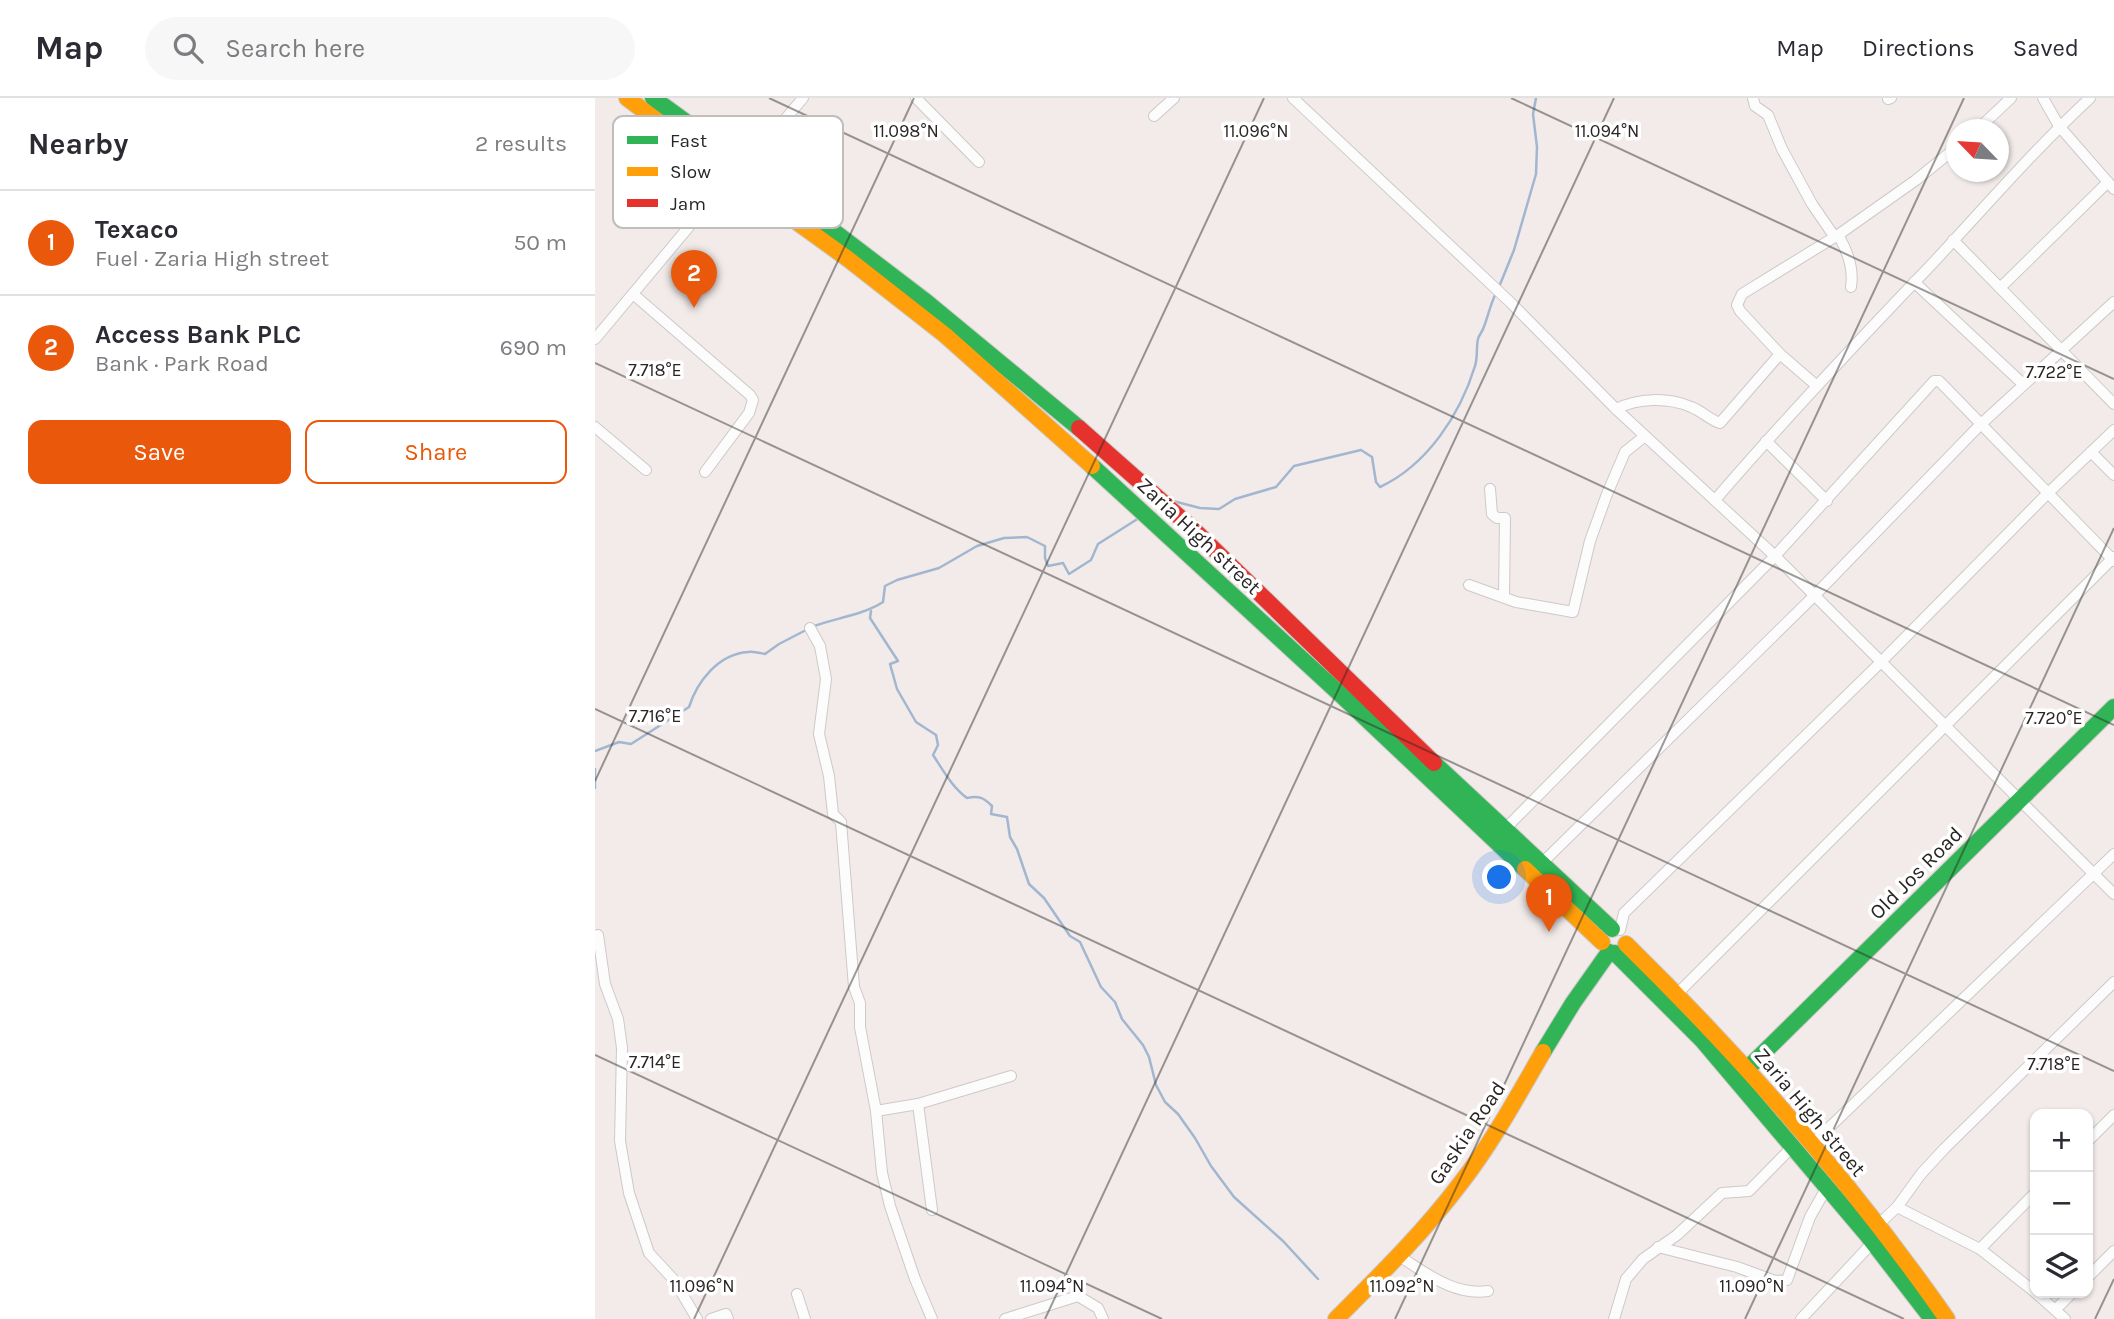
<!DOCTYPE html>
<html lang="en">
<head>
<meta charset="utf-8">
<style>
  :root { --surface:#fff; --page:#f7f7f7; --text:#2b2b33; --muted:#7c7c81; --line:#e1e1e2; --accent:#ea580c }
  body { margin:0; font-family:Karla,sans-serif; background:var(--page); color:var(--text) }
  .controls { position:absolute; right:21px; bottom:21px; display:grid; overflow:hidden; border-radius:14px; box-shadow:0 2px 5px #0004 }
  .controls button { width:63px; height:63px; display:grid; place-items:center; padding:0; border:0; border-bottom:2px solid var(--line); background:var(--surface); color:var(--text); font:35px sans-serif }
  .compass { position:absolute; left:1351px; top:21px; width:63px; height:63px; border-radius:50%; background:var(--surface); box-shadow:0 2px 5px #0004; rotate:295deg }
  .you { position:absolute; left:905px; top:780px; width:24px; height:24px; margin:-18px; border:5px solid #fff; border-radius:50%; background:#1a73e8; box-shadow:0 0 0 10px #1a73e833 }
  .badge { display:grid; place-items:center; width:46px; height:46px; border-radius:50%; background:var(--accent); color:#fff; font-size:23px; font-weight:700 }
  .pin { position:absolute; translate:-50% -58px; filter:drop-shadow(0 2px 4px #0008) }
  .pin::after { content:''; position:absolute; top:37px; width:24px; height:21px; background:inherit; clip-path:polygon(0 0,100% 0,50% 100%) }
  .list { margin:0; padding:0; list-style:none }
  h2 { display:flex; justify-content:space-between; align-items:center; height:91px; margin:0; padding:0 28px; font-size:30px }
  h2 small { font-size:23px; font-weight:400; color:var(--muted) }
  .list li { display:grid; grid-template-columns:46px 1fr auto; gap:21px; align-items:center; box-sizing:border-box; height:105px; padding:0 28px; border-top:2px solid var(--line) }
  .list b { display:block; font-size:26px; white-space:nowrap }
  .list p { margin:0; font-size:23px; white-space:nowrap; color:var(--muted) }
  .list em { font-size:23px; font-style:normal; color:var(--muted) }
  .actions { display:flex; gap:14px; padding:21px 28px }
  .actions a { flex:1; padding:16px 0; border:2px solid var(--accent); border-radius:14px; text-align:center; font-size:24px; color:var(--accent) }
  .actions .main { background:var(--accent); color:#fff }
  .icon { flex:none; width:38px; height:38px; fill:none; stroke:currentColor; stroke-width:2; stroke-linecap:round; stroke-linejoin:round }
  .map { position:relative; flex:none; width:1519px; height:1221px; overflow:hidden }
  header { display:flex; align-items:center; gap:42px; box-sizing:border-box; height:98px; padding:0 35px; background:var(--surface); border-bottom:2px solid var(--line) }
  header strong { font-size:33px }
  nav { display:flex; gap:38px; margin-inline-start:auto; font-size:24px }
  .search { width:490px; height:63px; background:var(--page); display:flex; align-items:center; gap:18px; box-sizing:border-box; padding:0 24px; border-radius:38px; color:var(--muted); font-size:26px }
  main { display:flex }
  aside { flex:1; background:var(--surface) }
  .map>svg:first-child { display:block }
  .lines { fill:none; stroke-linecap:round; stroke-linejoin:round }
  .stream { stroke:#a2b7cf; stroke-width:2.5 }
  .street-casing { stroke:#cdc9c8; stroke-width:12 }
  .fast-casing { stroke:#cdc9c8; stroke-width:18 }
  .slow-casing { stroke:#cdc9c8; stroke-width:18 }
  .jam-casing { stroke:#cdc9c8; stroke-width:18 }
  .street { stroke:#fdfcfc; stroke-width:10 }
  .fast { stroke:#30b455; stroke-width:16 }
  .slow { stroke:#ff9f0a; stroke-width:16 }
  .jam { stroke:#e5322d; stroke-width:16 }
  .ticks { fill:none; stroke:#292524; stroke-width:2; stroke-opacity:0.45 }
  .labels { text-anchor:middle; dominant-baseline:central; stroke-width:7; stroke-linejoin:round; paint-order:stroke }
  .street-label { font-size:21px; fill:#292524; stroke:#fff }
  .key { fill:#fff; stroke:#bfbebd; stroke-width:2 }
  .key-label { font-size:19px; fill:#292524 }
  .ticks-label { font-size:18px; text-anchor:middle; fill:#292524; stroke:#fff; stroke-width:7; stroke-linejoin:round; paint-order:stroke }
</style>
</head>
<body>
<header>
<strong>Map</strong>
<div class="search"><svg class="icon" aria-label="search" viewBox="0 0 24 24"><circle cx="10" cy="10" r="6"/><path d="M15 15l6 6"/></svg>Search here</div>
<nav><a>Map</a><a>Directions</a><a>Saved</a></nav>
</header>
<main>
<aside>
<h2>Nearby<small>2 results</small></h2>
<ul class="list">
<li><span class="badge">1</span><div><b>Texaco</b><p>Fuel · Zaria High street</p></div><em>50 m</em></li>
<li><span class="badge">2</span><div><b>Access Bank PLC</b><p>Bank · Park Road</p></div><em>690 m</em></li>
</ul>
<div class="actions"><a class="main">Save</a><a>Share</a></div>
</aside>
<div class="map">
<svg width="1519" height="1221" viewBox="0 0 1519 1221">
  <rect width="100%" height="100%" fill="#f2ebea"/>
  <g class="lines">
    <!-- stream -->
    <g class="stream">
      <polyline points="904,189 919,152 941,76 942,49 938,16 941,0"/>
      <path d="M578,403L605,410L624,411L640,401L681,389L699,368L766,352L777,359L781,384L785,389C832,367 865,317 880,268C883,259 881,249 883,241C884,237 887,234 888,231C893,219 895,207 901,195"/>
      <path d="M276,513L275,520L303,563L295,566L302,591L321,624L341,637L343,647L338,657C348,672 357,689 372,700C384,697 389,700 397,708L396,716L412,719L415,739L422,751L434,786L449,800L475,838L485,844L506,889L520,904L527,921L548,947L554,959L561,987L570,1004L583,1016L600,1040L616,1068L639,1099L688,1143L723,1181"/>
      <path d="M219,528C241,520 268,517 288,504L290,488L302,482L344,470L382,448L409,440L432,439L450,448V460L453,468L468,465L474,476L496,462L503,446L544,420"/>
      <path d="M0,653L24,644L36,646L94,609C102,584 123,556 153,554C158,553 165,555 170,556L184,546L213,531"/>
      <polyline points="0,671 0,690"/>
    </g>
    <!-- street casing -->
    <g class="street-casing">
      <g id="street">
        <polyline points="321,0 384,64"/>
        <polyline points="698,0 915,204 1021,311 1180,458 1519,796"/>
        <polyline points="1158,0 1160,8 1173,17 1187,51 1217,106 1239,138"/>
        <polyline points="1448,0 1464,28 1519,91"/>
        <polyline points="1293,1 1296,0"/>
        <polyline points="559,18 579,0"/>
        <polyline points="1382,32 1416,0"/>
        <polyline points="155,63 208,0"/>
        <path d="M1243,137C1252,152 1259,170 1256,189"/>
        <polyline points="1358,142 1519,306"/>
        <polyline points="1319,184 1428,286"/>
        <polyline points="1405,190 1513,84"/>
        <polyline points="38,196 155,297 158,302 154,315 110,374"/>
        <polyline points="0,241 123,94 135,84"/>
        <polyline points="1222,288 1185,256 1145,213 1142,207 1147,196 1243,137 1321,82 1362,49"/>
        <path d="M1021,311C1043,300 1073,299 1096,309C1107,313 1115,322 1125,325L1185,256"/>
        <polyline points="0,329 51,372"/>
        <polyline points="1171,343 1232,403"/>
        <polyline points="1496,354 1519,377"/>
        <polyline points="895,391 897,416 902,420 910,420 910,422 909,499"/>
        <path d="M1120,402C1190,321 1263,243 1337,166C1389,110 1439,52 1495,0"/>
        <polyline points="874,487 921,504 978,514 995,443 1012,396 1030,354 1050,338"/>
        <polyline points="215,530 225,548 231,581 224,636 234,678 238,716 246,724 259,889 265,905 265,929 281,1013 287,1075 295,1108 320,1181 337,1221"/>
        <polyline points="909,732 1180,458 1339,283 1344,283 1352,291 1519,463"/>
        <polyline points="945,767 1219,498 1385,327 1519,204"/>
        <polyline points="1025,832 1029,815 1285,565 1452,396 1519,332"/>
        <polyline points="3,837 10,886 23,921 27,950 25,1043 34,1095 54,1155 79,1182 102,1221"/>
        <polyline points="1082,896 1519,459"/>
        <polyline points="323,1006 337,1112"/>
        <polyline points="281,1013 323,1006 416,978"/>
        <polyline points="1493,1043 1519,1017"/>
        <polyline points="1216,1047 1519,756"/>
        <polyline points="1302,1109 1326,1076 1349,1051 1519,884"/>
        <polyline points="1283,1127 1302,1109 1385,1151 1440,1194"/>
        <polyline points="1063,1149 1142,1169 1180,1183 1192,1182 1215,1119 1232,1089"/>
        <polyline points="1385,1151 1440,1095"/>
        <path d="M804,1158C831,1175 859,1198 893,1193"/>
        <polyline points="1493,1179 1519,1153"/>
        <polyline points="1441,1195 1470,1221"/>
        <polyline points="202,1196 210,1221"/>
        <polyline points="1461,1211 1477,1195"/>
        <polyline points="116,1221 131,1216 133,1221"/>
        <polyline points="410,1221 483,1198 503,1210 508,1221"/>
        <polyline points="1019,1221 1031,1181 1048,1161 1082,1137 1127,1095 1154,1093 1198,1048"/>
        <polyline points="1206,1221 1278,1144"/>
      </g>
    </g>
    <!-- fast casing -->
    <g class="fast-casing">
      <g id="fast">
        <polyline points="58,0 142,61"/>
        <polyline points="161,74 329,202 484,330"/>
        <polyline points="497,368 744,595 930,771"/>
        <polyline points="839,665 1017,831"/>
        <polyline points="1020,855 1107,942 1273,1138 1337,1221"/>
        <polyline points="948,954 978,905 1014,854"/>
        <polyline points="1152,971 1519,609"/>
      </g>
    </g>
    <!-- slow casing -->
    <g class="slow-casing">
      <g id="slow">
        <polyline points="32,0 132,75"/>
        <polyline points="152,88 253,161 350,237 497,368"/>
        <polyline points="930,771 1007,844"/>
        <path d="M1031,846C1148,961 1258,1086 1352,1221"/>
        <path d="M741,1221C784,1178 828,1135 865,1086C897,1045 922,999 948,954"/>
      </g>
    </g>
    <!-- jam casing -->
    <g class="jam-casing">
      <polyline id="jam" points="484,330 597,430 839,665"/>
    </g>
    <!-- street -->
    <use href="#street" class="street"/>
    <!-- fast -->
    <use href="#fast" class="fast"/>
    <!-- slow -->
    <use href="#slow" class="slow"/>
    <!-- jam -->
    <use href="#jam" class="jam"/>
  </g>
  <!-- ticks -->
  <path class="ticks" d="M174,0L1519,627M916,0L1519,281M0,265L1519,973M0,611L1309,1221M0,683L319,0M0,957L567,1221M99,1221L669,0M450,1221L1019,0M800,1221L1369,0M1150,1221L1519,430M1500,1221L1519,1181"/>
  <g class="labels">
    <!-- street labels -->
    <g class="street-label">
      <text transform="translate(604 438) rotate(43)">Zaria High street</text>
      <text transform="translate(1321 775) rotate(-45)">Old Jos Road</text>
      <text transform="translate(1215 1014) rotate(50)">Zaria High street</text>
      <text transform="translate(872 1035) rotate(-56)">Gaskia Road</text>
    </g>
  </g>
  <!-- legend -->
  <rect x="18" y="18" width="230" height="112" rx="10" class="key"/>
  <rect x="32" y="38" width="31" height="8" fill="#30b455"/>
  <rect x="32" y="69" width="31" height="9" fill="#ff9f0a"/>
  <rect x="32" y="101" width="31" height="8" fill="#e5322d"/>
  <g class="key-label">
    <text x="75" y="49">Fast</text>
    <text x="75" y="80">Slow</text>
    <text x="75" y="112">Jam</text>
  </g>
  <g class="ticks-label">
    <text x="311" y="39">11.098°N</text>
    <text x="661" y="39">11.096°N</text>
    <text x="1012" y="39">11.094°N</text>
    <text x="60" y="278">7.718°E</text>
    <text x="1459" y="280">7.722°E</text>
    <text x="60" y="624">7.716°E</text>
    <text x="1459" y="626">7.720°E</text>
    <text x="60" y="970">7.714°E</text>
    <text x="1459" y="972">7.718°E</text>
    <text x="107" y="1194">11.096°N</text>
    <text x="457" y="1194">11.094°N</text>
    <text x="807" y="1194">11.092°N</text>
    <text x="1157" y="1194">11.090°N</text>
  </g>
</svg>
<div class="controls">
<button>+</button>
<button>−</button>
<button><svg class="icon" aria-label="layers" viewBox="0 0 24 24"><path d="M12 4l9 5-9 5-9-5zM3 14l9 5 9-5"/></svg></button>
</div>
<svg class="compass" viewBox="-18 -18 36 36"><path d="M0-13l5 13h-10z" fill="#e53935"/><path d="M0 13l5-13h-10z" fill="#7c7c81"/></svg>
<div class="you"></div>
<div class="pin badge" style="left:954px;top:834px">1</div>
<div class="pin badge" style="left:99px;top:210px">2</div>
</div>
</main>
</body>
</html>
